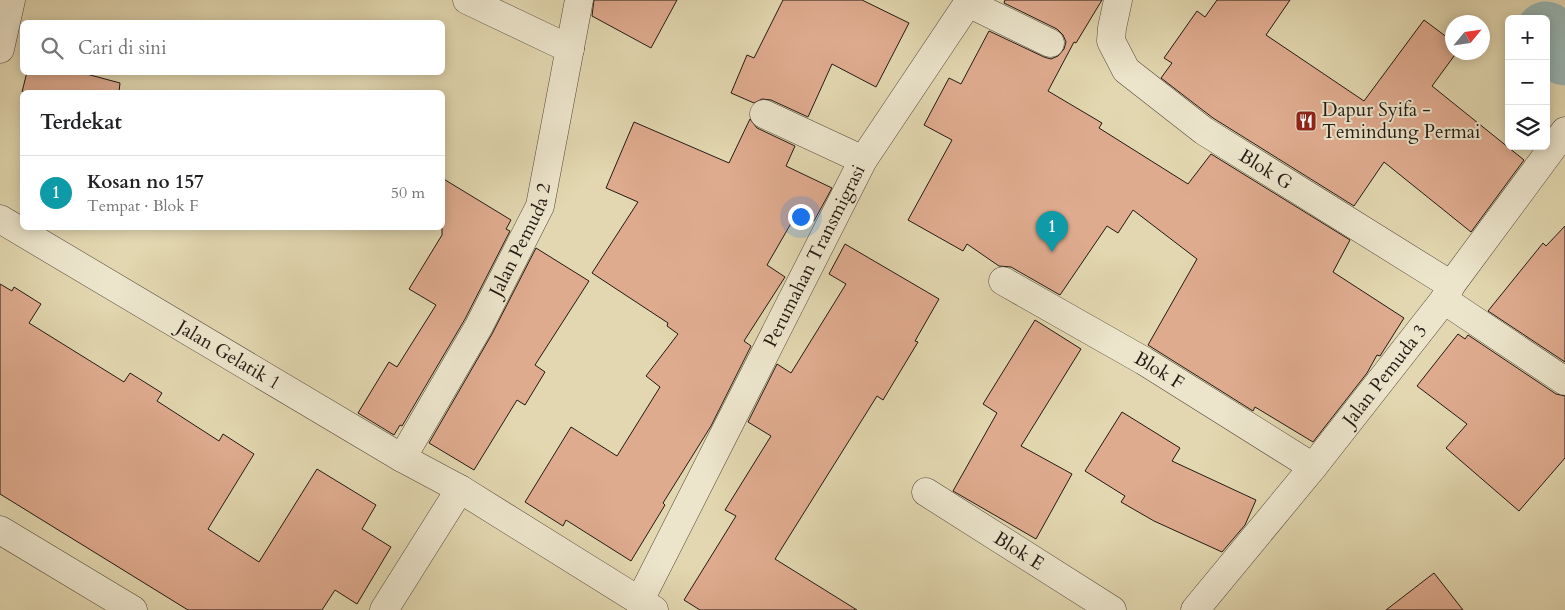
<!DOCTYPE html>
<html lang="id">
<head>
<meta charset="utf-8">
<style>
  :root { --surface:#fff; --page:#f6f6f6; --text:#202124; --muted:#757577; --line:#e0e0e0; --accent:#d93025 }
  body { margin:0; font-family:Cardo,serif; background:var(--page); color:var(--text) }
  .controls { position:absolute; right:15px; top:15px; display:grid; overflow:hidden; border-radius:8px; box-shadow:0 2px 12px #0003 }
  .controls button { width:45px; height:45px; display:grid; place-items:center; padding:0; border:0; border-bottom:1px solid var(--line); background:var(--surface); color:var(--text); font:25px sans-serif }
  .compass { position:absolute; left:1445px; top:15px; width:45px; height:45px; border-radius:50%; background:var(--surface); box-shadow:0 2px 12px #0003; rotate:61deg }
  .you { position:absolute; left:800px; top:216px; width:18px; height:18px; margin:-12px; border:4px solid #fff; border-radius:50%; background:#1a73e8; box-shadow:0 0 0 8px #1a73e833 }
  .badge { display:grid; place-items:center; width:32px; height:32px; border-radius:50%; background:var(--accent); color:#fff; font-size:16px; font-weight:700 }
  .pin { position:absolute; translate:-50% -41px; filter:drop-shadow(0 1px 2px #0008) }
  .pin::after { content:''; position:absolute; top:26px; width:18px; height:15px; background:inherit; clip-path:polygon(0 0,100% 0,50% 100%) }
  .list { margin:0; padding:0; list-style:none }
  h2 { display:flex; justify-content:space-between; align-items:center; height:65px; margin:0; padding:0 20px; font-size:21px }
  h2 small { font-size:16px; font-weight:400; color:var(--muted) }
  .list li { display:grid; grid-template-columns:32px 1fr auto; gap:15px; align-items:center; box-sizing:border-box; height:75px; padding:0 20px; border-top:1px solid var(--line) }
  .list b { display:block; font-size:19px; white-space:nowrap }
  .list p { margin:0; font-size:16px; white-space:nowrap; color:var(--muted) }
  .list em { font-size:16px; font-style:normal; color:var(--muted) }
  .icon { flex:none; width:28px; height:28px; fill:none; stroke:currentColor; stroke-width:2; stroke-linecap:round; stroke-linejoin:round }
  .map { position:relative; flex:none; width:1565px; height:610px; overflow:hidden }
  .search { position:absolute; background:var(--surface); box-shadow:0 2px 12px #0003; left:20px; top:20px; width:425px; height:55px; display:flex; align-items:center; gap:12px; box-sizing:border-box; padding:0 18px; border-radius:8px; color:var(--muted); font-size:19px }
  .panel { position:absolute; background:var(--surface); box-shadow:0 2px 12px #0003; left:20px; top:90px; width:425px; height:140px; border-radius:8px }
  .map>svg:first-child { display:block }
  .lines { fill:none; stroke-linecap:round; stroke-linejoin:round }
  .river { stroke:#98b7b5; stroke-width:61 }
  .building { fill:#dfab8f; stroke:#231912 }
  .minor-casing { stroke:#53483a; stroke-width:29 }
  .minor { stroke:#ece5cc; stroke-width:28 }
  .labels { text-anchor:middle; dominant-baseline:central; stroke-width:4; stroke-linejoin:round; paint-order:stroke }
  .poi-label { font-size:19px; fill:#231912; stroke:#ece5cc; text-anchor:start }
  .street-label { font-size:19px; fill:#231912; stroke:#ece5cc }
</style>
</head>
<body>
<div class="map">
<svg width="1565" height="610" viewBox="0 0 1565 610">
  <rect width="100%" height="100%" fill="#e2d7b0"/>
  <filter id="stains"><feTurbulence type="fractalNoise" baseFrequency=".004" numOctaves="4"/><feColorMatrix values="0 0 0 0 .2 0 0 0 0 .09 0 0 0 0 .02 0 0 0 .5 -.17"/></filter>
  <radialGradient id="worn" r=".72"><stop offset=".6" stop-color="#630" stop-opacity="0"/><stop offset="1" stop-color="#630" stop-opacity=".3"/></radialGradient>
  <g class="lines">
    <!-- river -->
    <polyline class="river" points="1546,32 1565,55"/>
  </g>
  <!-- building -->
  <g class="building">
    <polygon points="594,0 677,0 651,48 592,16"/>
    <polygon points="783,0 862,0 909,23 876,87 832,64 808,117 771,100 762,99 754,103 731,93 747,55 754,58"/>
    <polygon points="1005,0 1102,0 1076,43 1074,42 1048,91 1102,123 1099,128 1188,184 1211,154 1350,240 1333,272 1404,318 1380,356 1377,355 1367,373 1313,442 1255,407 1253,411 1148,345 1197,259 1133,210 1118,233 1107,226 1060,295 1011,267 999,266 967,244 963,251 908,220 952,140 924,125 949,78 961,84 989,31 1044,57 1051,59 1058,56 1064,49 1066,42 1063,35 1057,29 1004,3"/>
    <polygon points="1217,0 1290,0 1266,35 1364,101 1424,20 1452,41 1452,52 1457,52 1432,86 1524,160 1471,232 1384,162 1354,206 1213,118 1161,78 1172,63 1164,58 1197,11 1205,17"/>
    <polygon points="27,72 79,72 120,83 119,92 22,92"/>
    <polygon points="750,119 757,128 795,146 786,166 832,188 814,221 797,213 767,265 785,277 744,341 751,346 711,426 663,503 665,505 631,561 566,520 563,526 525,502 571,427 617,456 660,387 646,376 678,334 667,326 668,323 592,273 638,202 606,188 634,122 729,163"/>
    <polygon points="442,178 511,220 506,229 510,231 465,319 402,426 400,425 394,435 358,413 389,362 397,367 436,305 409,289 442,235"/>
    <polygon points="1565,226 1565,362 1488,311 1543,243 1546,246"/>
    <polygon points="845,244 939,299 915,341 918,342 883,400 877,396 775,559 857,610 700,610 684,600 736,516 725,510 771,436 748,422 777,364 791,373 846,284 829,274"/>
    <polygon points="536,248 589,281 535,365 545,372 525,405 517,400 474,470 429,443 492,334"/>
    <polygon points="0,284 12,291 14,287 41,304 29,323 124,382 130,373 162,393 157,401 219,441 223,434 254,454 208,529 259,562 317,469 376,505 362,529 391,547 357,604 335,590 322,610 188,610 0,494"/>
    <polygon points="1035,320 1081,349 1021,446 1072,474 1036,539 953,491 997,413 983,404"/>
    <polygon points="1458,334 1465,339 1468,335 1556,394 1565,396 1565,458 1519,511 1446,448 1467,424 1417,386"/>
    <polygon points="1122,412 1180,448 1172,461 1256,500 1245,525 1222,552 1154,521 1121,502 1125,496 1085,471"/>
    <polygon points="1434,573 1463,610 1386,610"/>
  </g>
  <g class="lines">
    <!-- minor casing -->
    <g class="minor-casing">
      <g id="minor">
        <polyline points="467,0 570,49"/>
        <path id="s1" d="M1118,0L1112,28L1111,41L1126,70L1204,131L1451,285"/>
        <polyline points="0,49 11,0"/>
        <polyline points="764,114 863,160"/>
        <path id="s2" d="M0,219L402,458L460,489L654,610"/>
        <path id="s3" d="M1003,281L1144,361L1313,467"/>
        <polyline points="1444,300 1565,381"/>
        <path id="s4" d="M402,458L479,326L540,206L579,0"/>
        <path id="s5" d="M926,492L1112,610"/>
        <polyline points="0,530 133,610"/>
        <path id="s6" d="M639,602L863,160L968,3L1050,43"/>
        <polyline points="384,610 460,489"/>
        <path id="s7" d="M1195,610L1313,467L1444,300L1451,285L1565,131"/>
      </g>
    </g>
    <!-- minor -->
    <use href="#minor" class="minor"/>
  </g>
  <!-- icons -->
  <defs>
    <g id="restaurant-square" transform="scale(1.125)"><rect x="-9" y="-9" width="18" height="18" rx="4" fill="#8f2418" stroke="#ece5cc"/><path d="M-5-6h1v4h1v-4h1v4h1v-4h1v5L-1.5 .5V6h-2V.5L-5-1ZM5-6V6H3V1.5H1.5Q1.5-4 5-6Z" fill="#fff"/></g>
  </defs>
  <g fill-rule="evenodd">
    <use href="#restaurant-square" x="1306" y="121"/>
  </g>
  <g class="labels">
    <!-- poi labels -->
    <g class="poi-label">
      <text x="1322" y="110">Dapur Syifa -<tspan x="1322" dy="22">Temindung Permai</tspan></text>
    </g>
    <!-- street labels -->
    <g class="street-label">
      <text stroke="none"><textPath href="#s1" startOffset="246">Blok G</textPath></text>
      <text stroke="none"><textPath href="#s4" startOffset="249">Jalan Pemuda 2</textPath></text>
      <text stroke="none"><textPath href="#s6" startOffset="388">Perumahan Transmigrasi</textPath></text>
      <text stroke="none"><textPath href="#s2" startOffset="266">Jalan Gelatik 1</textPath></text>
      <text stroke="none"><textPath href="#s3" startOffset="180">Blok F</textPath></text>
      <text stroke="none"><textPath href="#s7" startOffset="302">Jalan Pemuda 3</textPath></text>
      <text stroke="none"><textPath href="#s5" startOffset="110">Blok E</textPath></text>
    </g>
  </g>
  <rect width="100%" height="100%" filter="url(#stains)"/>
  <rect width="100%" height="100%" fill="url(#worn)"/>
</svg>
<div class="controls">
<button>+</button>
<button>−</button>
<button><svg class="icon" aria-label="layers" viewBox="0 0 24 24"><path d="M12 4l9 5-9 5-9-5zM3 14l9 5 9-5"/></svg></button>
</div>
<svg class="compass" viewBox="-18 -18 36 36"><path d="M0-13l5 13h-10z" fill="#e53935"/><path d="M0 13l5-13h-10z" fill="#757577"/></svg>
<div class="you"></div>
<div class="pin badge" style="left:1052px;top:252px;background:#0f9aa8">1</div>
<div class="search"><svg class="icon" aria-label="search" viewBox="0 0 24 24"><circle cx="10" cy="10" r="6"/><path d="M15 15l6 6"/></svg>Cari di sini</div>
<section class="panel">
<h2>Terdekat<small></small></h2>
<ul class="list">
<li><span class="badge" style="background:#0f9aa8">1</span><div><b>Kosan no 157</b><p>Tempat · Blok F</p></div><em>50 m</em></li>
</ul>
</section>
</div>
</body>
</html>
